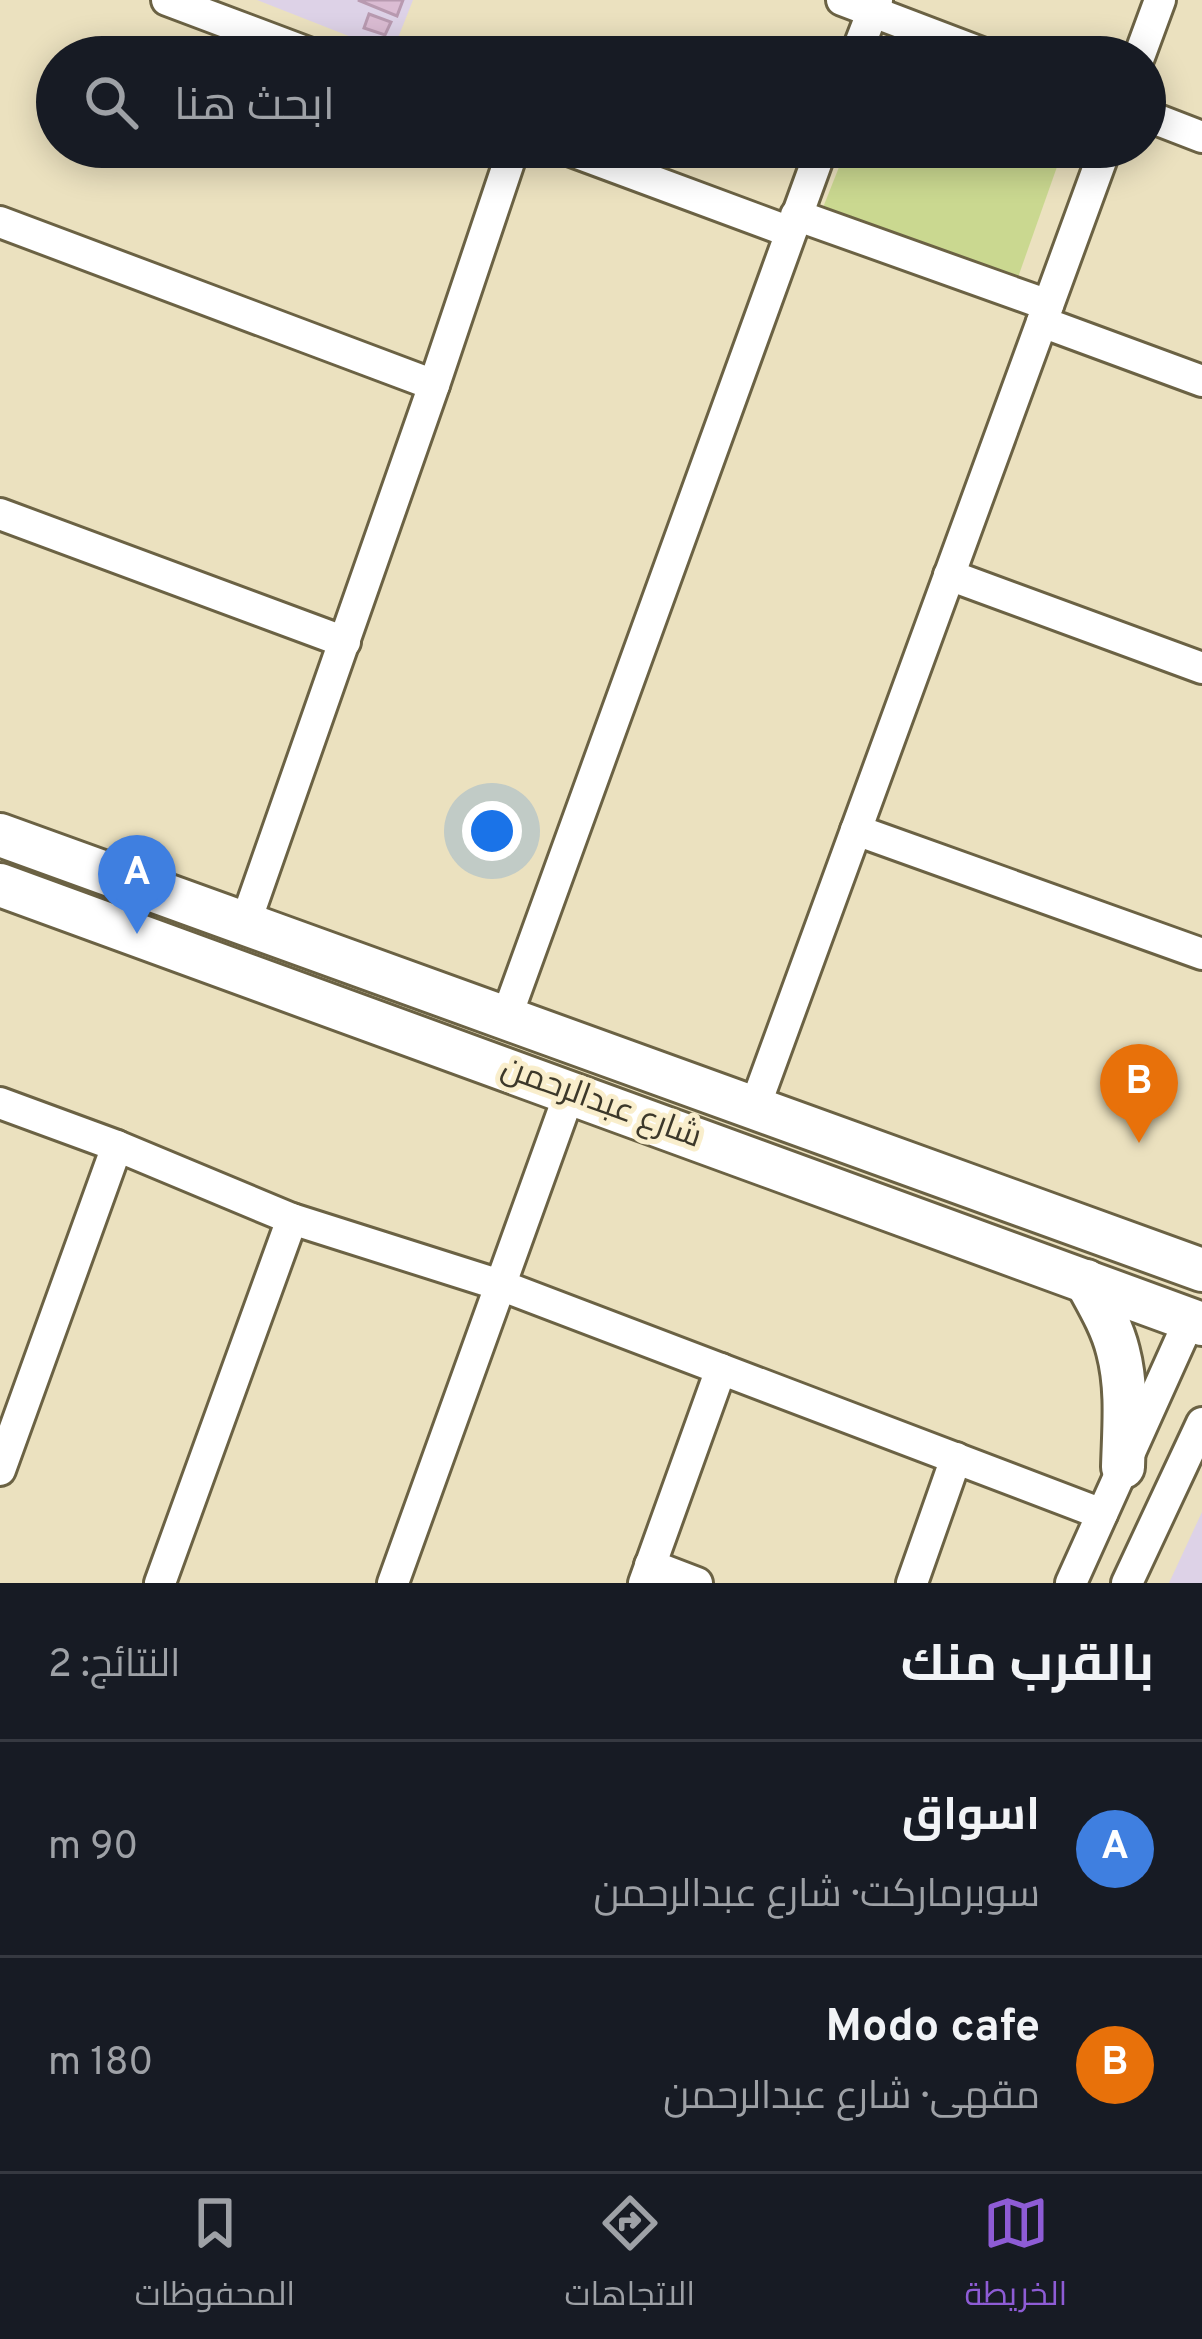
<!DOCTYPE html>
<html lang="ar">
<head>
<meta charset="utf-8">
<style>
  :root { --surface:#171b24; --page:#20242c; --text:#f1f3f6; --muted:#9ea1a6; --line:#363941; --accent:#8e5cd5 }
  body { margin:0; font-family:Overpass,Cairo,sans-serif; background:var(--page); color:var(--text); direction:rtl }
  .you { position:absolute; left:492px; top:831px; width:42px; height:42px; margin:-30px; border:9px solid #fff; border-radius:50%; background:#1a73e8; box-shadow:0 0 0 18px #1a73e833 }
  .badge { display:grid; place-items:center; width:78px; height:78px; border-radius:50%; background:var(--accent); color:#fff; font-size:39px; font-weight:700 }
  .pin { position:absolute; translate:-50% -99px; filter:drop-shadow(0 3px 6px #0008) }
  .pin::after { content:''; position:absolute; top:63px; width:42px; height:36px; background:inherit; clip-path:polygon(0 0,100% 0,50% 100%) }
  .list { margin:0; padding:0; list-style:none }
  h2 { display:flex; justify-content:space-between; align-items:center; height:156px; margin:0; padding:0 48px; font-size:51px }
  h2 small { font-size:39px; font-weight:400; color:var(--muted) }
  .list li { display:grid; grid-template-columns:78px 1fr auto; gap:36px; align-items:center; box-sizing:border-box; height:216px; padding:0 48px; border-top:3px solid var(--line) }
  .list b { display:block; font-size:45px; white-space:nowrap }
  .list p { margin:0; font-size:39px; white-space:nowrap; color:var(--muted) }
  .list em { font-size:39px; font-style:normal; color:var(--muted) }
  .icon { flex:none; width:66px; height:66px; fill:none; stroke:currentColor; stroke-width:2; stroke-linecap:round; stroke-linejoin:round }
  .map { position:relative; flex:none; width:1202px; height:1583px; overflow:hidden; direction:ltr }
  .search { position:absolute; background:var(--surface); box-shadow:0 6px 30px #0003; left:36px; right:36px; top:36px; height:132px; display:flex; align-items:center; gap:30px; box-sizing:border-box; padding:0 42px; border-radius:66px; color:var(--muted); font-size:45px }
  .sheet { height:588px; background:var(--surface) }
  nav { display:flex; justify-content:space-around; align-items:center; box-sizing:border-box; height:168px; border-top:3px solid var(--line); background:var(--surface); font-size:33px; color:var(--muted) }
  nav a { display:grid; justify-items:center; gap:6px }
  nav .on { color:var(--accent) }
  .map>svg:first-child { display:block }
  .education { fill:#ddd2e7 }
  .green { fill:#cad890 }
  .building { fill:#dbbcd3; stroke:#b89ab0; stroke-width:3 }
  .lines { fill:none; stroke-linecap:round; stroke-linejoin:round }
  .minor-casing { stroke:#6b6244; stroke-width:36 }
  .secondary-casing { stroke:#6b6244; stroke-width:48 }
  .minor { stroke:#fff; stroke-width:30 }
  .secondary { stroke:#fff; stroke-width:42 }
  .labels { text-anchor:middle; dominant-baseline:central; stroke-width:10; stroke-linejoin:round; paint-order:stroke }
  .street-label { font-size:33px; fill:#3c382a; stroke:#f9eecc }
</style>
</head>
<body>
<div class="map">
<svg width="1202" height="1583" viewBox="0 0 1202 1583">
  <rect width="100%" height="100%" fill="#ebe1bf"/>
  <!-- education -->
  <g class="education">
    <polygon points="257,0 413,0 392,53"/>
    <polygon points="1202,1512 1202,1583 1169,1583"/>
  </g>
  <!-- green -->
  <polygon class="green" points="847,147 1064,147 1016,283 822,210"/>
  <!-- building -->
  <g class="building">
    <polygon points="358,0 403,0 397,16"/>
    <polygon points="369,14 391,22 385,35 364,28"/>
    <polygon points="651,43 691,57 646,57"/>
  </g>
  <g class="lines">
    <!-- minor casing -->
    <g class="minor-casing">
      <g id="minor">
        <polyline points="167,0 319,57"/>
        <polyline points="842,0 992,57"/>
        <polyline points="855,57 877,0"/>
        <polyline points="1139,57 1160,0"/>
        <polyline points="1145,115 1202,137"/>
        <polyline points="561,147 790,232"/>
        <polyline points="796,215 1048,305"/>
        <polyline points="0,222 434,385"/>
        <polyline points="1042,322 1202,381"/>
        <polyline points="0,514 345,642"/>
        <polyline points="949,575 1202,668"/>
        <polyline points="856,830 1202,954"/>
        <polyline points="245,924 434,385 514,147"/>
        <polyline points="506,1018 822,147"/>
        <polyline points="0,1103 117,1146 292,1219 500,1285 1102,1514"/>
        <polyline points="754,1109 1106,147"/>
        <polyline points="0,1470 117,1146"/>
        <polyline points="650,1565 697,1583"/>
        <polyline points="160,1583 292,1219"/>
        <polyline points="393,1583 570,1092"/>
        <polyline points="644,1583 721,1369"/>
        <polyline points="912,1583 956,1458"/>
        <polyline points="1071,1583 1190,1319"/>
        <polyline points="1127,1583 1202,1423"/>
      </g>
    </g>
    <!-- secondary casing -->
    <g class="secondary-casing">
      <g id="secondary">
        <polyline points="0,835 1202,1270"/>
        <polyline points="0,885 1202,1324"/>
        <path d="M1086,1281C1098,1303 1112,1326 1118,1351C1128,1389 1124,1429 1123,1467"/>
      </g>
    </g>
    <!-- minor -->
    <use href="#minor" class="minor"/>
    <!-- secondary -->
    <use href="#secondary" class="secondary"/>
  </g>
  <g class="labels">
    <!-- street labels -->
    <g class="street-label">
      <text transform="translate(601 1104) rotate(20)">شارع عبدالرحمن</text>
    </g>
  </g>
</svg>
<div class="you"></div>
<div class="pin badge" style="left:137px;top:934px;background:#3f7fe0">A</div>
<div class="pin badge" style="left:1139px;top:1143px;background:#e8710a">B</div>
<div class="search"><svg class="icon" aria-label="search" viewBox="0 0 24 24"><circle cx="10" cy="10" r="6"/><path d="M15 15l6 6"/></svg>ابحث هنا</div>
</div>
<section class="sheet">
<h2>بالقرب منك<small>النتائج: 2</small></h2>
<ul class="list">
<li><span class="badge" style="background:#3f7fe0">A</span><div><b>اسواق</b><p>سوبرماركت · شارع عبدالرحمن</p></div><em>90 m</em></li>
<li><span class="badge" style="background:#e8710a">B</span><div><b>Modo cafe</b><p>مقهى · شارع عبدالرحمن</p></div><em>180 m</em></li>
</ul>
</section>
<nav>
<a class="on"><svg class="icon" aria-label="map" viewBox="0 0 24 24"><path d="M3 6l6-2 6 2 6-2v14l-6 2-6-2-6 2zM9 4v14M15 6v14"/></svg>الخريطة</a>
<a><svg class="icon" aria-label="directions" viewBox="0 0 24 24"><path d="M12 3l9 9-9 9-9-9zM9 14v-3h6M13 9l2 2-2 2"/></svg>الاتجاهات</a>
<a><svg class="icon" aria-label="saved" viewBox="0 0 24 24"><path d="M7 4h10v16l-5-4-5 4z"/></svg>المحفوظات</a>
</nav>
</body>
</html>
